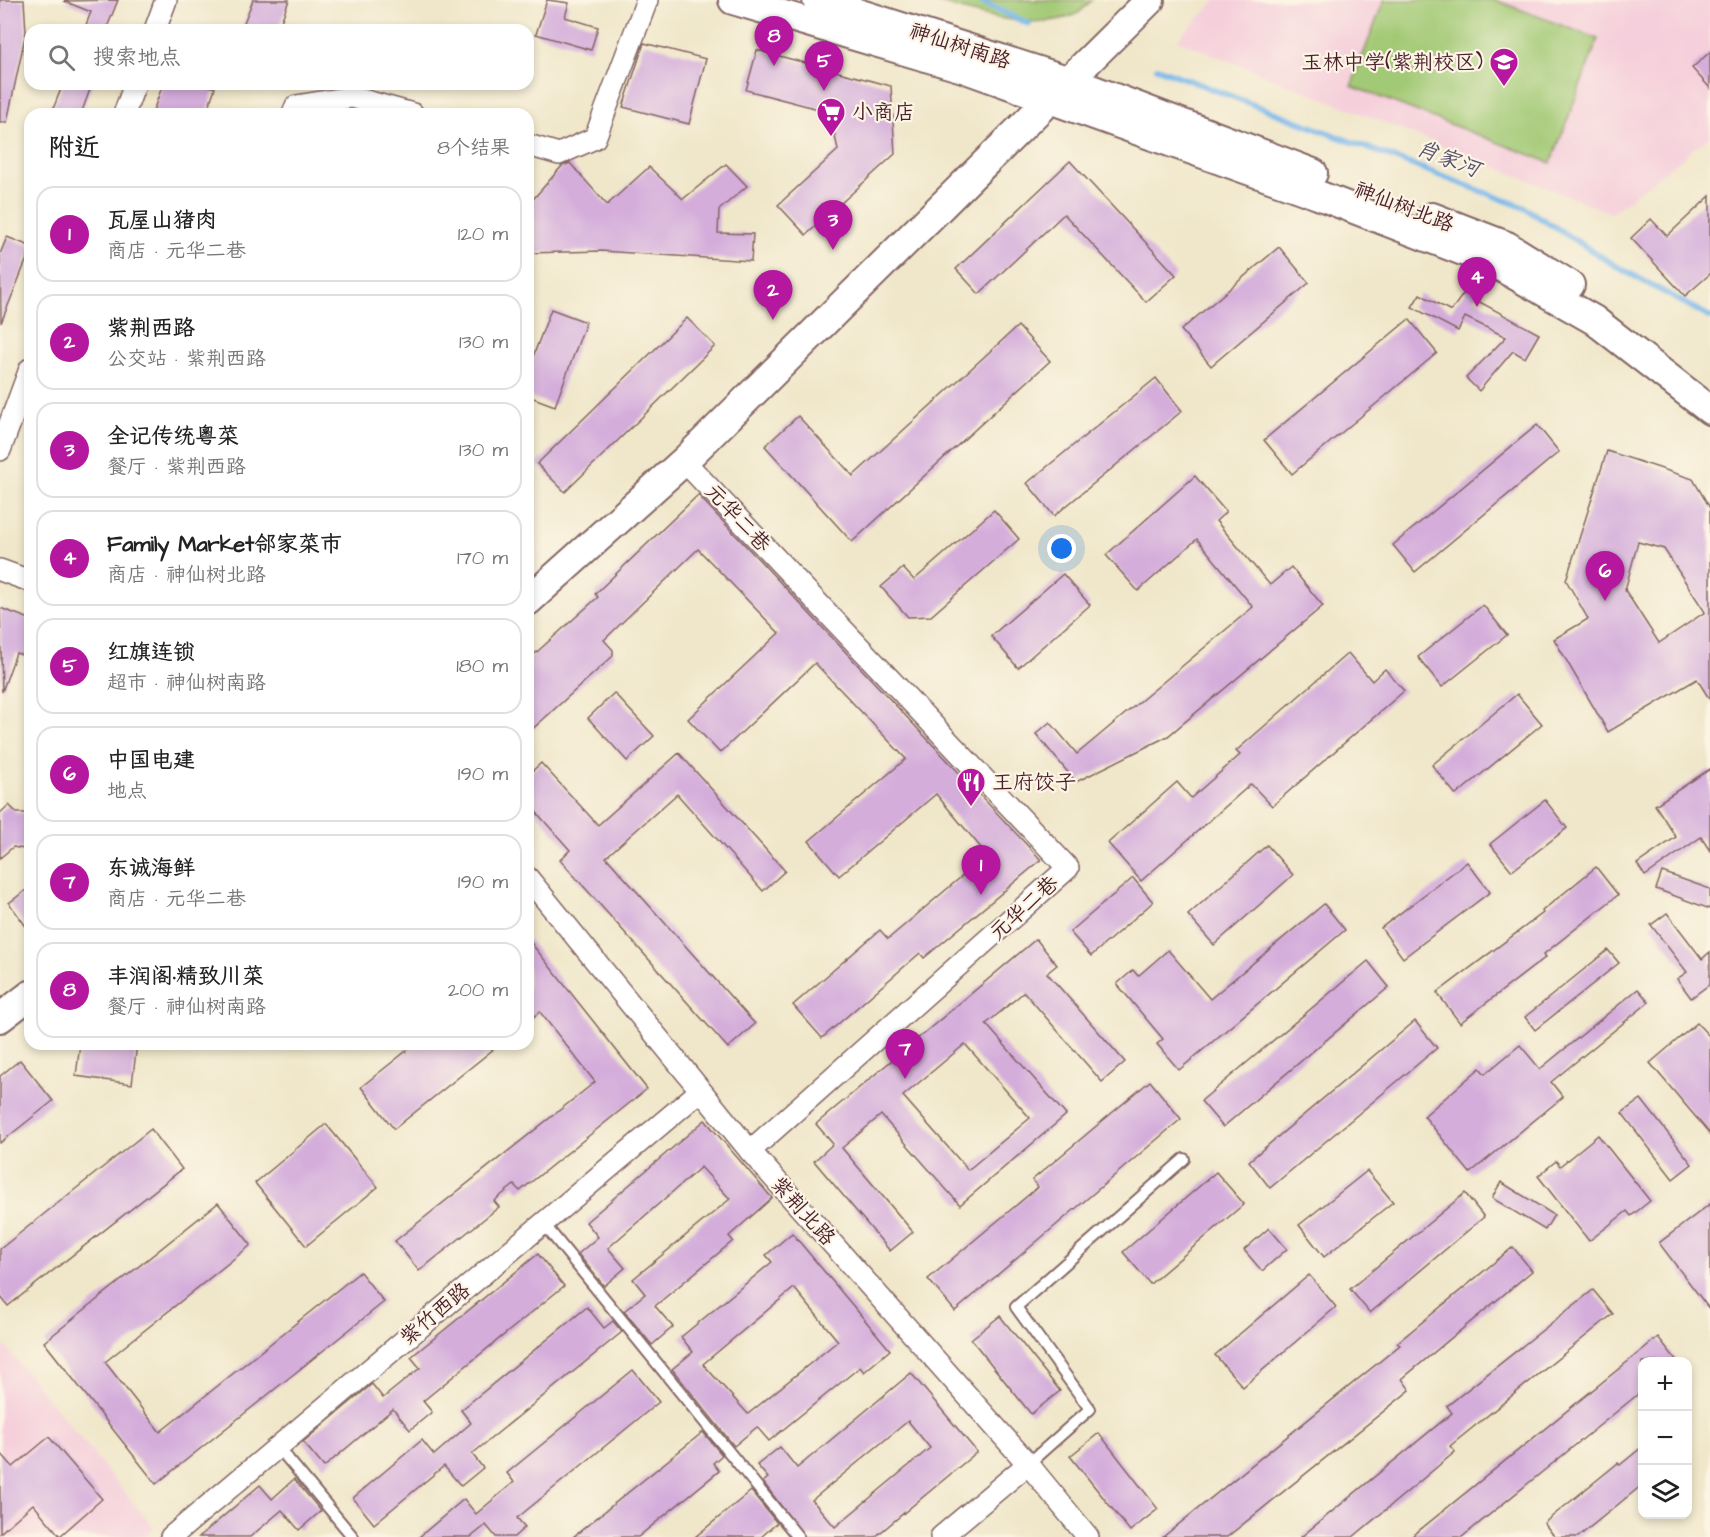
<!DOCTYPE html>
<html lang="zh">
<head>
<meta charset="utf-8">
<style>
  :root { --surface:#fff; --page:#f6f6f6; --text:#222; --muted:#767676; --line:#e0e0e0; --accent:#b5179e }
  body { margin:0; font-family:"Architects Daughter","LXGW WenKai TC",sans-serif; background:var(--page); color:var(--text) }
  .controls { position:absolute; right:18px; bottom:18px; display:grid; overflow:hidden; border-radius:12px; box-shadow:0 3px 9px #0003 }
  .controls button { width:54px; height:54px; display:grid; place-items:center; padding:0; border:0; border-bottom:2px solid var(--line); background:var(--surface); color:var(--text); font:30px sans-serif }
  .you { position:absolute; left:1062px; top:549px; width:21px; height:21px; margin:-15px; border:4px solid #fff; border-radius:50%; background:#1a73e8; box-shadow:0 0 0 9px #1a73e833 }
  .badge { display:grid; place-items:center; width:39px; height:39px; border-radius:50%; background:var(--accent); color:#fff; font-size:20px; font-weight:700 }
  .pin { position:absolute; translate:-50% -50px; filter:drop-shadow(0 2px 3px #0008) }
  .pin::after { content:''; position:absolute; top:32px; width:21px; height:18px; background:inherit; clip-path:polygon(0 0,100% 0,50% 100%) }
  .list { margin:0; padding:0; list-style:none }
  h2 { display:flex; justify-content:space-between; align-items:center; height:78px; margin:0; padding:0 24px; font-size:26px }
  h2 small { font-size:20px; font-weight:400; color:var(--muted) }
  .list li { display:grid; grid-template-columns:39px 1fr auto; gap:18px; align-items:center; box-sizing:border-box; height:96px; margin:0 12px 12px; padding:0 12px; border:2px solid var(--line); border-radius:18px }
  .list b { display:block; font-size:22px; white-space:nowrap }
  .list p { margin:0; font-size:20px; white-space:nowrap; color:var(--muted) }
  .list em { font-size:20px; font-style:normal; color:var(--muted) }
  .icon { flex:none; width:33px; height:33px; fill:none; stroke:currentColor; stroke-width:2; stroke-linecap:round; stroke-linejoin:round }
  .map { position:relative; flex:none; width:1710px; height:1537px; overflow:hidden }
  .search { position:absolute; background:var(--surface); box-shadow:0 3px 9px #0003; left:24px; top:24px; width:510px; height:66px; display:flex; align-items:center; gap:15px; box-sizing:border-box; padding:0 21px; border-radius:18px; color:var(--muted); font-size:22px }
  .panel { position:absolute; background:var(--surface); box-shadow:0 3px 9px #0003; left:24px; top:108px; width:510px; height:942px; border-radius:18px }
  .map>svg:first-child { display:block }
  .built { fill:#f5cfdb }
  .green { fill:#a2c974; stroke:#767450; stroke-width:1.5 }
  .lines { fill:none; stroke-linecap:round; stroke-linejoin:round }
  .stream { stroke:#78b7eb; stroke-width:6 }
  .building { fill:#d4addb; fill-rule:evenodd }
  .lane-casing { stroke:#846563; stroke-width:14 }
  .street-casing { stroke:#846563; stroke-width:24 }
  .secondary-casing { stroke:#846563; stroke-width:32 }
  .lane { stroke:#fff; stroke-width:10 }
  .street { stroke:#fff; stroke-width:21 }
  .secondary { stroke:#fff; stroke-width:28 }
  .labels { text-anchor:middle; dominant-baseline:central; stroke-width:4.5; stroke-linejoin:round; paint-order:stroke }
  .street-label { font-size:21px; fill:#4a1f2b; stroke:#fcf5e5 }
  .poi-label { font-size:21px; fill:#4a1f2b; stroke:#fcf5e5; text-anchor:start }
  .water-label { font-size:22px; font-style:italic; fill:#5a546e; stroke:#fcf5e5 }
</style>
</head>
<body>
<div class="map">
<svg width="1710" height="1537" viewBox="0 0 1710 1537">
  <rect width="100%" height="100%" fill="#fcf5e5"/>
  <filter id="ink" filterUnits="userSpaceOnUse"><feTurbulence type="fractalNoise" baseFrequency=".0167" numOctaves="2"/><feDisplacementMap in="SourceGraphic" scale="12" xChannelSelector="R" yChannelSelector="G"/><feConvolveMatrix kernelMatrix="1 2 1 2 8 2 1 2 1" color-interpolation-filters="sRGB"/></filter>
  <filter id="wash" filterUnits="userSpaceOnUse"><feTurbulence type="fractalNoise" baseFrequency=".008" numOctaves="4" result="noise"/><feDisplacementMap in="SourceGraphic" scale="24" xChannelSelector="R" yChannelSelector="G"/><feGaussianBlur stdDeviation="1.35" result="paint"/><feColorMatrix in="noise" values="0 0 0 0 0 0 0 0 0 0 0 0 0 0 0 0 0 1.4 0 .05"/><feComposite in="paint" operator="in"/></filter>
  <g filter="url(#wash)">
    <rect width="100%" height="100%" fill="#f0e7ca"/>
    <!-- built -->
    <g class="built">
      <polygon points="1216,0 1710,0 1710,136 1611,213 1177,40"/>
      <polygon points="0,1340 154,1528 145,1537 0,1537"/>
    </g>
    <!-- green -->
    <g class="green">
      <path d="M930,0H1092C1087,4 1083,10 1078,13C1037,34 972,12 930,0Z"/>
      <polygon points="1384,0 1495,0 1598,39 1551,163 1351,86"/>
    </g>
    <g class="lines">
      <!-- stream -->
      <g class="stream">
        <polyline points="978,0 1029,24"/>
        <polyline points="1157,68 1523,207 1616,266 1710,317"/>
      </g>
    </g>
    <g id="blocks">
      <!-- building -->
      <g class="building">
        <polygon points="0,0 24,0 26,32 7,122 0,122"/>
        <polygon points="118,0 106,30 84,30 91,12 64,1"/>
        <polygon points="253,0 289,0 278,30 241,30"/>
        <polygon points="547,0 569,3 565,17 598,27 591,50 536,34"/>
        <polygon points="644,43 706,59 689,124 623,107"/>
        <polygon points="757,50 891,86 895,154 806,235 778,205 838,150 830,112 746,90"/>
        <polygon points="1710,52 1710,88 1692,68"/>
        <polygon points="63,84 92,84 81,114 51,114"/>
        <polygon points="163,84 204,84 215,88 206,114 152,114"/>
        <polygon points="1070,161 1176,275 1146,302 1064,214 979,294 956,269"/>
        <polygon points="570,163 607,205 649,167 683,199 726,164 747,186 719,210 718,233 753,234 751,261 601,251 528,253 528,205 562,166"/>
        <polygon points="1710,196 1710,274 1685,296 1631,238 1651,219 1667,236"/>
        <polygon points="7,237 30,246 30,251 1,323 0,254"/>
        <polygon points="1279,247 1309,283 1211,366 1181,330"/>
        <polygon points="1476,276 1483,280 1474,299 1539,334 1525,358 1513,351 1479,391 1466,378 1506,337 1465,317 1458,331 1412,307 1420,294 1451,311"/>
        <polygon points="551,309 586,322 555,406 528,396 528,370"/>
        <polygon points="687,318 715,346 565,492 537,464"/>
        <polygon points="1409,319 1437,353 1292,474 1264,440"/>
        <polygon points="1018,326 1050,361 852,542 765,446 798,416 853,476"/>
        <polygon points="1156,378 1182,411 1054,516 1027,483"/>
        <polygon points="1537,425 1559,452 1415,572 1393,545"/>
        <path d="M1607,451L1693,479L1710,508V700L1697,679L1608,732L1554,639L1588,619L1566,580ZM1638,542L1664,549L1705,612L1659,643L1625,590Z"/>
        <polygon points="1195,476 1226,512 1216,521 1270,585 1291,567 1323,606 1168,736 1076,782 1036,734 1050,722 1077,754 1253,607 1197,539 1138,591 1106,555"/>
        <polygon points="698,495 1041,860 924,958 920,953 822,1038 793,1005 880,930 888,939 987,855 936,794 839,876 809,841 906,759 815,663 720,753 688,719 779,633 698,549 604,640 613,650 613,656 528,733 528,660 598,597 595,594"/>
        <polygon points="994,510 1019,539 931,616 908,617 881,587 903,568 914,580"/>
        <polygon points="1063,574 1090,605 1018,668 991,636"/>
        <polygon points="1483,605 1507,635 1442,687 1418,657"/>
        <polygon points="0,608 30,619 30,658 16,653 2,692"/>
        <polygon points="1348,653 1372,681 1385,669 1404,691 1272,806 1251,784 1141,881 1108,843 1177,782 1191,798 1240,755 1236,751"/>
        <polygon points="614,693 654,736 627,761 588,718"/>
        <polygon points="1517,694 1542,724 1456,795 1432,765"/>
        <polygon points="679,753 785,871 763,891 677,794 606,857 755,1024 728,1048 560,860 570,850 528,803 528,775 541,763 598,825"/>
        <polygon points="1710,769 1710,851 1701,837 1645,876 1637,864 1676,837 1655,805"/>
        <polygon points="1545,800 1567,828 1512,871 1490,844"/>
        <polygon points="9,805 17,813 30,813 30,850 13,847 0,858 0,813"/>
        <polygon points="1267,845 1293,875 1214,945 1188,915"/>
        <polygon points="1467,862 1490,892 1403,958 1381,928"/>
        <polygon points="1596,867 1618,895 1544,954 1546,957 1460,1023 1437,993 1543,913 1542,911"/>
        <polygon points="1662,872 1710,889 1710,909 1656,889"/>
        <polygon points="1133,878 1153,902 1091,956 1070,932"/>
        <polygon points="30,887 30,932 9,903"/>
        <polygon points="1324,904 1345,930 1179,1070 1157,1044 1163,1039 1117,984 1133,970 1138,976 1168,950 1210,999"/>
        <polygon points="1667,913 1702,959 1710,952 1710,984 1691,998 1677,979 1687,972 1651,925"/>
        <polygon points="528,939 647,1089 520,1191 514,1185 494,1201 499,1207 419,1271 395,1241 595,1082 540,1012 528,1021"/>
        <path d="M1036,939L1057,965L1047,973L1125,1062L1102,1082L1024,992L986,1024L1066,1115L960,1205L881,1115L842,1148L913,1232L890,1251L814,1161L833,1144L816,1124ZM965,1044L1030,1118L968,1170L903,1096Z"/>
        <polygon points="1608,950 1619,963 1535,1030 1525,1017"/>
        <polygon points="1368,961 1389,987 1223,1127 1201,1101"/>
        <polygon points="1638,989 1649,1002 1551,1082 1563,1097 1470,1173 1424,1116 1480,1068 1485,1074 1520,1045 1540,1069"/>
        <polygon points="1415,1021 1437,1048 1270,1188 1249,1161"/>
        <polygon points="1697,1023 1710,1037 1710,1134 1650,1063"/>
        <polygon points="80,1044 137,1044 132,1084 76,1076"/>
        <polygon points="415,1044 500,1044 394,1129 361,1087"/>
        <polygon points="20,1060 53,1101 0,1143 0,1076"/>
        <polygon points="1150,1081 1181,1119 955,1311 928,1279 1038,1187 1032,1180"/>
        <polygon points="1641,1099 1692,1164 1673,1179 1622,1113"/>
        <polygon points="705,1120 772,1198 729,1236 733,1241 655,1306 673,1327 652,1345 624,1311 645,1294 633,1279 730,1199 701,1167 608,1248 625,1268 604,1286 578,1254 598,1237 586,1222"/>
        <polygon points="326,1124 378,1187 306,1246 255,1183"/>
        <polygon points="151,1129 182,1169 8,1306 0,1296 0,1249"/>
        <polygon points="1598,1135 1650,1201 1631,1216 1627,1211 1589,1241 1538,1176 1556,1161 1560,1166"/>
        <polygon points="1367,1171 1393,1202 1324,1257 1299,1225"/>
        <polygon points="1216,1172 1244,1204 1150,1284 1123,1252"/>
        <polygon points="1501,1182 1554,1215 1545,1230 1492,1198"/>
        <polygon points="1465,1193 1484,1217 1370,1313 1350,1289"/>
        <polygon points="218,1203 251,1245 105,1362 160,1432 360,1272 384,1302 156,1484 44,1342"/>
        <polygon points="1710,1204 1710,1310 1659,1243"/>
        <polygon points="1269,1228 1287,1249 1262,1271 1244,1250"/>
        <path d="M792,1233L890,1350L864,1372L860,1367L769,1441L757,1427L734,1446L672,1369L693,1352L681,1337L772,1262L766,1255ZM794,1288L838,1341L748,1414L703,1364Z"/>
        <polygon points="1513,1247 1532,1271 1402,1379 1410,1390 1227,1537 1163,1537 1400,1345 1397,1343"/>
        <polygon points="538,1254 564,1286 423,1401 432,1412 410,1430 393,1409 324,1467 303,1442 372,1384 383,1398 420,1368 411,1357"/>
        <polygon points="1309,1275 1336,1307 1243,1387 1215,1355"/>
        <polygon points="1593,1290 1613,1314 1450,1446 1455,1452 1353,1537 1301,1537 1452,1413 1447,1406"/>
        <polygon points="587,1307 604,1328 613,1321 622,1332 472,1454 483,1468 461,1486 444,1466 374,1524 353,1498 422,1440 434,1455 471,1423 461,1410"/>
        <polygon points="1000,1316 1060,1391 1031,1414 971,1339"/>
        <polygon points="1658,1337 1678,1362 1642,1362 1642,1391 1462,1537 1411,1537"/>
        <polygon points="633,1370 659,1402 517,1518 525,1527 514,1537 496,1537 486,1525 471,1537 419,1537 464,1499 476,1514 514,1482 507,1473"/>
        <path d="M911,1373L977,1452L875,1537H805L763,1482L768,1478L757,1465L780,1447L797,1468ZM908,1421L930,1448L835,1527L812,1500Z"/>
        <polygon points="703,1432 722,1455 713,1463 719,1471 638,1537 573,1537"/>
        <polygon points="1099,1433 1158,1509 1130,1531 1070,1456"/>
        <polygon points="49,1437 102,1499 60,1536 33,1504 0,1533 0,1452 13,1467"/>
        <polygon points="1642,1447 1642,1485 1578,1537 1555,1537 1544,1523 1618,1463 1620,1465"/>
        <polygon points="294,1479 321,1511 299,1530 282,1510 250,1537 199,1537 260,1485 272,1499"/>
        <polygon points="751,1491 777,1523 761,1537 695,1537"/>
      </g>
    </g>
  </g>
  <g filter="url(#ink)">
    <use href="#blocks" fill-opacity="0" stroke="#846563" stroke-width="1.5"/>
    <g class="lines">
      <!-- lane casing -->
      <g class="lane-casing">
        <g id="lane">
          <polyline points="543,1223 798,1537"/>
          <polyline points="278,1447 353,1537"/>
          <polyline points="1028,1464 1090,1409 1016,1307 1184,1159"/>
        </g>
      </g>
      <!-- street casing -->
      <g class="street-casing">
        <g id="street">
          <polyline points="155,30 166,0"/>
          <polyline points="124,114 135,84"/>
          <polyline points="293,114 296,106 352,97 413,114"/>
          <polyline points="528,145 559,154 595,138 647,0"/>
          <polyline points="0,450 30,369"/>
          <polyline points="684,461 1068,868 750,1151"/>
          <polyline points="0,570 30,581"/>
          <polyline points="528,878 750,1151 1028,1464 1088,1537"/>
          <polyline points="171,1537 699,1092"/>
          <polyline points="941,1537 1028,1464"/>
        </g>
      </g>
      <!-- secondary casing -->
      <g class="secondary-casing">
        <g id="secondary">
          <polyline points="733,0 963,68 1318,195 1494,263 1594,320 1710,410"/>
          <polyline points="817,0 1070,81 1313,173"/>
          <polyline points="1432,217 1507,246 1570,285"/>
          <polyline points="528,601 684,461 1150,0"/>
          <polyline points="0,1018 30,995"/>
        </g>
      </g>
      <!-- lane -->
      <use href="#lane" class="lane"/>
      <!-- street -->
      <use href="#street" class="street"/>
      <!-- secondary -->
      <use href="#secondary" class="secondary"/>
    </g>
  </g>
  <!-- icons -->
  <defs>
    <g id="school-pin" transform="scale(1.5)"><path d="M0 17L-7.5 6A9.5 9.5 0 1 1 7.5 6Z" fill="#b5179e" stroke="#fcf5e5"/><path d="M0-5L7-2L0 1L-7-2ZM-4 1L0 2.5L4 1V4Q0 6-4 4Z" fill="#fff"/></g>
    <g id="supermarket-pin" transform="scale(1.5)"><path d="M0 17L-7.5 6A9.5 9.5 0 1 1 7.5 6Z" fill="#b5179e" stroke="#fcf5e5"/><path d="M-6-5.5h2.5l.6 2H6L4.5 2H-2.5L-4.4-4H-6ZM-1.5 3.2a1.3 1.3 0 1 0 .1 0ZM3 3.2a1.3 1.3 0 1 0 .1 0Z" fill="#fff"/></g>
    <g id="restaurant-pin" transform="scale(1.5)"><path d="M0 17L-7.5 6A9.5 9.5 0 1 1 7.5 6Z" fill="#b5179e" stroke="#fcf5e5"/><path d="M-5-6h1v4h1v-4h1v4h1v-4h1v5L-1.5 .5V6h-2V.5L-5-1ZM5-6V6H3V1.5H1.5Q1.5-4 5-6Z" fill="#fff"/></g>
  </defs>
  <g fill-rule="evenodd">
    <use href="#school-pin" x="1504" y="62"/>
    <use href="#supermarket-pin" x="831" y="112"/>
    <use href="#restaurant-pin" x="971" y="782"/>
  </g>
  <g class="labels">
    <!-- street labels -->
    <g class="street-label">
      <text transform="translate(960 46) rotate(18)">神仙树南路</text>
      <text transform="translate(1404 207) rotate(21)">神仙树北路</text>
      <text transform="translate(738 518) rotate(47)">元华二巷</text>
      <text transform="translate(1024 908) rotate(-42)">元华二巷</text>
      <text transform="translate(803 1211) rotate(48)">紫荆北路</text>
      <text transform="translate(435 1314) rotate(-40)">紫竹西路</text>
    </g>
    <!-- poi labels -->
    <g class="poi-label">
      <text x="1483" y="62" text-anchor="end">玉林中学(紫荆校区)</text>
      <text x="852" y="112">小商店</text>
      <text x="992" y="782">王府饺子</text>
    </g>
    <!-- water labels -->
    <g class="water-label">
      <text transform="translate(1448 159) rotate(21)">肖家河</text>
    </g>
  </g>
</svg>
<div class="controls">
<button>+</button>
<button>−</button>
<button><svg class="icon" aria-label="layers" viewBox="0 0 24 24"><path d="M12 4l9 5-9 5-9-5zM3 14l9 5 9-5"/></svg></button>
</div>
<div class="you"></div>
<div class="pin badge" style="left:981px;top:895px">1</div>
<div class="pin badge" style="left:773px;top:320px">2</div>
<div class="pin badge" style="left:833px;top:250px">3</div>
<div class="pin badge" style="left:1477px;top:307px">4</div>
<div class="pin badge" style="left:824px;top:91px">5</div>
<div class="pin badge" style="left:1605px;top:601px">6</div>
<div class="pin badge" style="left:905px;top:1079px">7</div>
<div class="pin badge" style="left:774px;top:66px">8</div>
<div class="search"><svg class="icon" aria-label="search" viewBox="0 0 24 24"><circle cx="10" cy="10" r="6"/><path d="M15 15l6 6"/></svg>搜索地点</div>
<section class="panel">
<h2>附近<small>8个结果</small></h2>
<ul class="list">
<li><span class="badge">1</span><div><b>瓦屋山猪肉</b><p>商店 · 元华二巷</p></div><em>120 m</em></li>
<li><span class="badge">2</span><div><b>紫荆西路</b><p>公交站 · 紫荆西路</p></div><em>130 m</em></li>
<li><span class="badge">3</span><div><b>全记传统粤菜</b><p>餐厅 · 紫荆西路</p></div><em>130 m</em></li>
<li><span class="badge">4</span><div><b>Family Market邻家菜市</b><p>商店 · 神仙树北路</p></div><em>170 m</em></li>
<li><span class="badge">5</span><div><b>红旗连锁</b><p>超市 · 神仙树南路</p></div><em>180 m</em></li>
<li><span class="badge">6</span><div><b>中国电建</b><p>地点</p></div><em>190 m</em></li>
<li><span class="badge">7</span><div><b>东诚海鲜</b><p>商店 · 元华二巷</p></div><em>190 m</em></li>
<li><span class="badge">8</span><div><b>丰润阁·精致川菜</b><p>餐厅 · 神仙树南路</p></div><em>200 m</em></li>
</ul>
</section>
</div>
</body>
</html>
